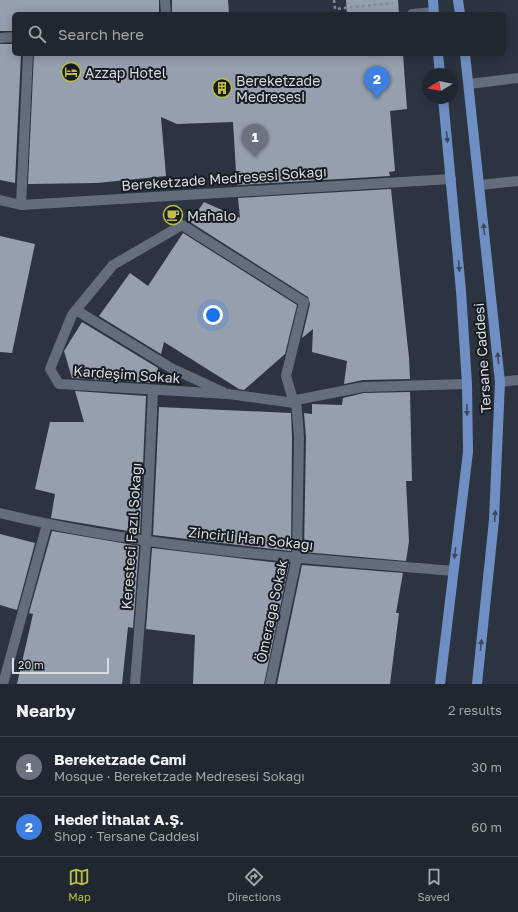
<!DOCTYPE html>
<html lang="en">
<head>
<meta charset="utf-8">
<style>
  :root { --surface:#212731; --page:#2d333d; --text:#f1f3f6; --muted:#a2a5ab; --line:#3e444d; --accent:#bdbf43 }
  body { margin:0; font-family:"Golos Text",sans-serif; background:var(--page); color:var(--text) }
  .compass { position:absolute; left:422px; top:68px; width:36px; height:36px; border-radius:50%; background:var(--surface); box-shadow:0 2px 10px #0003; rotate:260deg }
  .scale { position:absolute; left:12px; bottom:10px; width:97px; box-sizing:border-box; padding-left:4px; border:2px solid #d7dce4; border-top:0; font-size:11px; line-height:14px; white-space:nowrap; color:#d7dce4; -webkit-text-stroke:3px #181c21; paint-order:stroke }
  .you { position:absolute; left:213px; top:315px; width:14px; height:14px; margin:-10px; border:3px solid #fff; border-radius:50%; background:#1a73e8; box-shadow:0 0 0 6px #1a73e833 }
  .badge { display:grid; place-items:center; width:26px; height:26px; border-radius:50%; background:var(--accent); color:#fff; font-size:13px; font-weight:700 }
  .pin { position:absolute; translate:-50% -33px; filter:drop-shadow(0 1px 2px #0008) }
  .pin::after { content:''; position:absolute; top:21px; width:14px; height:12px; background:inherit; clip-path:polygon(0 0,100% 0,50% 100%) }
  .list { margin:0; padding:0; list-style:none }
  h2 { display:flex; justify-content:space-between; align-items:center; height:52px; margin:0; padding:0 16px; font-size:17px }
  h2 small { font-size:13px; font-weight:400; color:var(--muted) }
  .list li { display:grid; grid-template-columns:26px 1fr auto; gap:12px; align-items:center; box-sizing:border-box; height:60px; padding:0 16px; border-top:1px solid var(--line) }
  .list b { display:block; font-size:15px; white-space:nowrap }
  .list p { margin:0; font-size:13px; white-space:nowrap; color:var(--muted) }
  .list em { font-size:13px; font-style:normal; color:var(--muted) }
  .icon { flex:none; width:22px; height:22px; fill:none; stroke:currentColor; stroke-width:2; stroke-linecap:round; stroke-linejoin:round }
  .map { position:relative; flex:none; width:518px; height:684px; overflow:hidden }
  .search { position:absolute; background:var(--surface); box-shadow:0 2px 10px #0003; left:12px; right:12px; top:12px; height:44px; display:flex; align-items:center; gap:10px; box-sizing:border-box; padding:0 14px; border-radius:6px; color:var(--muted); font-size:15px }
  .sheet { height:172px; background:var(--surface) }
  nav { display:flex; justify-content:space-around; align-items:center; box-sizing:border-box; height:56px; border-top:1px solid var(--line); background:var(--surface); font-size:11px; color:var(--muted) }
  nav a { display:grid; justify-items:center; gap:2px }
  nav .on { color:var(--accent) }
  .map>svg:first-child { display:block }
  .building { fill:#969fae }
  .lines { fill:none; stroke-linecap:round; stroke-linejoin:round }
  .path { stroke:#838a94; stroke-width:2.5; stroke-dasharray:3 3; stroke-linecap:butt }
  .minor { stroke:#646d7b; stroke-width:10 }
  .major { stroke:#6f8fc4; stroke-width:10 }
  .oneway { fill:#3b4a62 }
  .labels { text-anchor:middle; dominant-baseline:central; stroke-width:4; stroke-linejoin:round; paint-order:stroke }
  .poi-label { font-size:14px; fill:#d7dce4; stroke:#181c21; text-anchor:start }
  .street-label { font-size:14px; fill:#d7dce4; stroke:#181c21 }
</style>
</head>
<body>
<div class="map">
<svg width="518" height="684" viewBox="0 0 518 684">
  <rect width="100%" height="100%" fill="#2c3441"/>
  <!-- building -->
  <g class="building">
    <polygon points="0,0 159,0 159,14 14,14 14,31 0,31"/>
    <polygon points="172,0 228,0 229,14 172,14"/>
    <polygon points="346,0 398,0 399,14 347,14"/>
    <polygon points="0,44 14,44 14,54 21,54 15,183 0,180"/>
    <polygon points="34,54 403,54 407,109 390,111 395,171 389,172 390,176 237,185 237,174 241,171 236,171 233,122 177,124 161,117 166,176 97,183 28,184"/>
    <polygon points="391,189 409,358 410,379 363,380 344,384 347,361 312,352 313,329 302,338 310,304 308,297 190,222 204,202 240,218 238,198"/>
    <polygon points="183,233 297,305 285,354 244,390 239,389 164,342 161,354 99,316 130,273 148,286"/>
    <polygon points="0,236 35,244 12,353 0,352"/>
    <polygon points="82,322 158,368 155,383 72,378 64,351"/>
    <polygon points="75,391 146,396 140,533 51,518 55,494 35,489 50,422 84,422"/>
    <polygon points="410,392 412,481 406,481 409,541 406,561 304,552 306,437 304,413 312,414 312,404 342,405 343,398 364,393"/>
    <polygon points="159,407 291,413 292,437 291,551 153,535"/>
    <polygon points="52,531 139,546 133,628 128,627 122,684 17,684 33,614 29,613"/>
    <polygon points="0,534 35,543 17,610 0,605"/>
    <polygon points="152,548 289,564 264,684 193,684 195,635 146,629"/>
    <polygon points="302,565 403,573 396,613 399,613 390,684 277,684"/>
  </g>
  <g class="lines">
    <!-- path -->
    <polyline class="path" points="334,0 335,9 393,3"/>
    <!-- minor -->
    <g class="minor">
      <polyline points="165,0 166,14"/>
      <polyline points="412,14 434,12"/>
      <polyline points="0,38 14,37"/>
      <polyline points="469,84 518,78"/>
      <polyline points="480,185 518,181"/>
      <polyline points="0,200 21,205 451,179"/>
      <polyline points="21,205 28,54"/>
      <polyline points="76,310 171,368 223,392"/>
      <polyline points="500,382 518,380"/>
      <polyline points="294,403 286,376 304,302 182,225 113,265 72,315 50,369 59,384 228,394 294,403 296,400 363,387 467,384"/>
      <path d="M0,513C148,549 301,558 453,571"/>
      <polyline points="3,684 47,524"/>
      <polyline points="135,684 146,542 153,390"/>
      <polyline points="270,684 297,557 299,437 296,400"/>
    </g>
    <!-- major -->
    <g class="major">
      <polyline points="433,0 434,14"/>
      <polyline points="458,0 460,14"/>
      <polyline points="438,54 440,74"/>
      <polyline points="465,54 500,382 494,520 477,684"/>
      <polyline points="440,684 468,452 467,384 461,291 443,98"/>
    </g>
  </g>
  <!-- one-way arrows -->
  <defs><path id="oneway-solid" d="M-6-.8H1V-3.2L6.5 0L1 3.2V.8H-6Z"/></defs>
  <g class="oneway">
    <use href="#oneway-solid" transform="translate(447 137) rotate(84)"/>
    <use href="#oneway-solid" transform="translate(484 229) rotate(-96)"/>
    <use href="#oneway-solid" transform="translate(459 266) rotate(85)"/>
    <use href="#oneway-solid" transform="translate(498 358) rotate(-95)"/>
    <use href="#oneway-solid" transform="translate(467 410) rotate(89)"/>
    <use href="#oneway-solid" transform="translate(495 516) rotate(-86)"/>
    <use href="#oneway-solid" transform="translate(455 553) rotate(97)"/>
    <use href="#oneway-solid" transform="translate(481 645) rotate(-84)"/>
  </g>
  <!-- icons -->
  <defs>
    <g id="hotel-ring" transform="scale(1)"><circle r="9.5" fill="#181c21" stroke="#bdbf43" stroke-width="1.5"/><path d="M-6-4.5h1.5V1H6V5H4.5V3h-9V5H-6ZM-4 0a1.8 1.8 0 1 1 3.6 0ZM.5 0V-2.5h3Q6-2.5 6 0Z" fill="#bdbf43"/></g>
    <g id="building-ring" transform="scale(1)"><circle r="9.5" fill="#181c21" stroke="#bdbf43" stroke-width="1.5"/><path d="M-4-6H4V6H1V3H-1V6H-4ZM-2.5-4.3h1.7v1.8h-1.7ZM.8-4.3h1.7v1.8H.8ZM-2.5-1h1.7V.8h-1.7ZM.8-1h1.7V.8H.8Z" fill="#bdbf43"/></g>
    <g id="cafe-ring" transform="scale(1)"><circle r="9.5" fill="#181c21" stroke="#bdbf43" stroke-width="1.5"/><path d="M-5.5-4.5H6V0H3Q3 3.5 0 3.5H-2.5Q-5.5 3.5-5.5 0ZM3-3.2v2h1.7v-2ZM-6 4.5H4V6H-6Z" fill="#bdbf43"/></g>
  </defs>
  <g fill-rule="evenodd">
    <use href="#hotel-ring" x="71" y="72"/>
    <use href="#building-ring" x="222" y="88"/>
    <use href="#cafe-ring" x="173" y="215"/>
  </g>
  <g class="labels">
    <!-- poi labels -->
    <g class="poi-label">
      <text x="85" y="72">Azzap Hotel</text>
      <text x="236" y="80">Bereketzade<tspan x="236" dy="16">Medresesi</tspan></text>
      <text x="187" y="215">Mahalo</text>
    </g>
    <!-- street labels -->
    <g class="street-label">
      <text transform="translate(224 178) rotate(-4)">Bereketzade Medresesi Sokağı</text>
      <text transform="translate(482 358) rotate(-94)">Tersane Caddesi</text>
      <text transform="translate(127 374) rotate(4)">Kardeşim Sokak</text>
      <text transform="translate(131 536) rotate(-86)">Keresteci Fazıl Sokağı</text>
      <text transform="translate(251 538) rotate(6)">Zincirli Han Sokağı</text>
      <text transform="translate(271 611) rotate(-78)">Ömerağa Sokak</text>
    </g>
  </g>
</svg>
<svg class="compass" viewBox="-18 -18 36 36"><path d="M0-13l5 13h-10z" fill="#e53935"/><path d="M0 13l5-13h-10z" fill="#a2a5ab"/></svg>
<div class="scale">20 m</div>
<div class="you"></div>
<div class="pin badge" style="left:255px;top:157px;background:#6b7280">1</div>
<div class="pin badge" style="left:377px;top:99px;background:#3f7fe0">2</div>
<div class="search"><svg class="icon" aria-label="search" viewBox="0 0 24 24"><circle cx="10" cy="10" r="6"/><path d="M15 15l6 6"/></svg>Search here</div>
</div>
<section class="sheet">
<h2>Nearby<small>2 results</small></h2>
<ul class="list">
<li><span class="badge" style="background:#6b7280">1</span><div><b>Bereketzade Cami</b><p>Mosque · Bereketzade Medresesi Sokağı</p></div><em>30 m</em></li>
<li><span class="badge" style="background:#3f7fe0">2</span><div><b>Hedef İthalat A.Ş.</b><p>Shop · Tersane Caddesi</p></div><em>60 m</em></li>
</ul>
</section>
<nav>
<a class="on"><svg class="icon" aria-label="map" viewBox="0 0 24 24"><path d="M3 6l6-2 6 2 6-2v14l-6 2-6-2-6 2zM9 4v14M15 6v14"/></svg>Map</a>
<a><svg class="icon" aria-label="directions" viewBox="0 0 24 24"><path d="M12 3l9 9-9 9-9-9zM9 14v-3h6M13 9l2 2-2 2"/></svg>Directions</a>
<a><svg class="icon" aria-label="saved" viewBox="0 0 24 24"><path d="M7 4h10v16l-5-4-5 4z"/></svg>Saved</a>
</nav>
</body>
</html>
